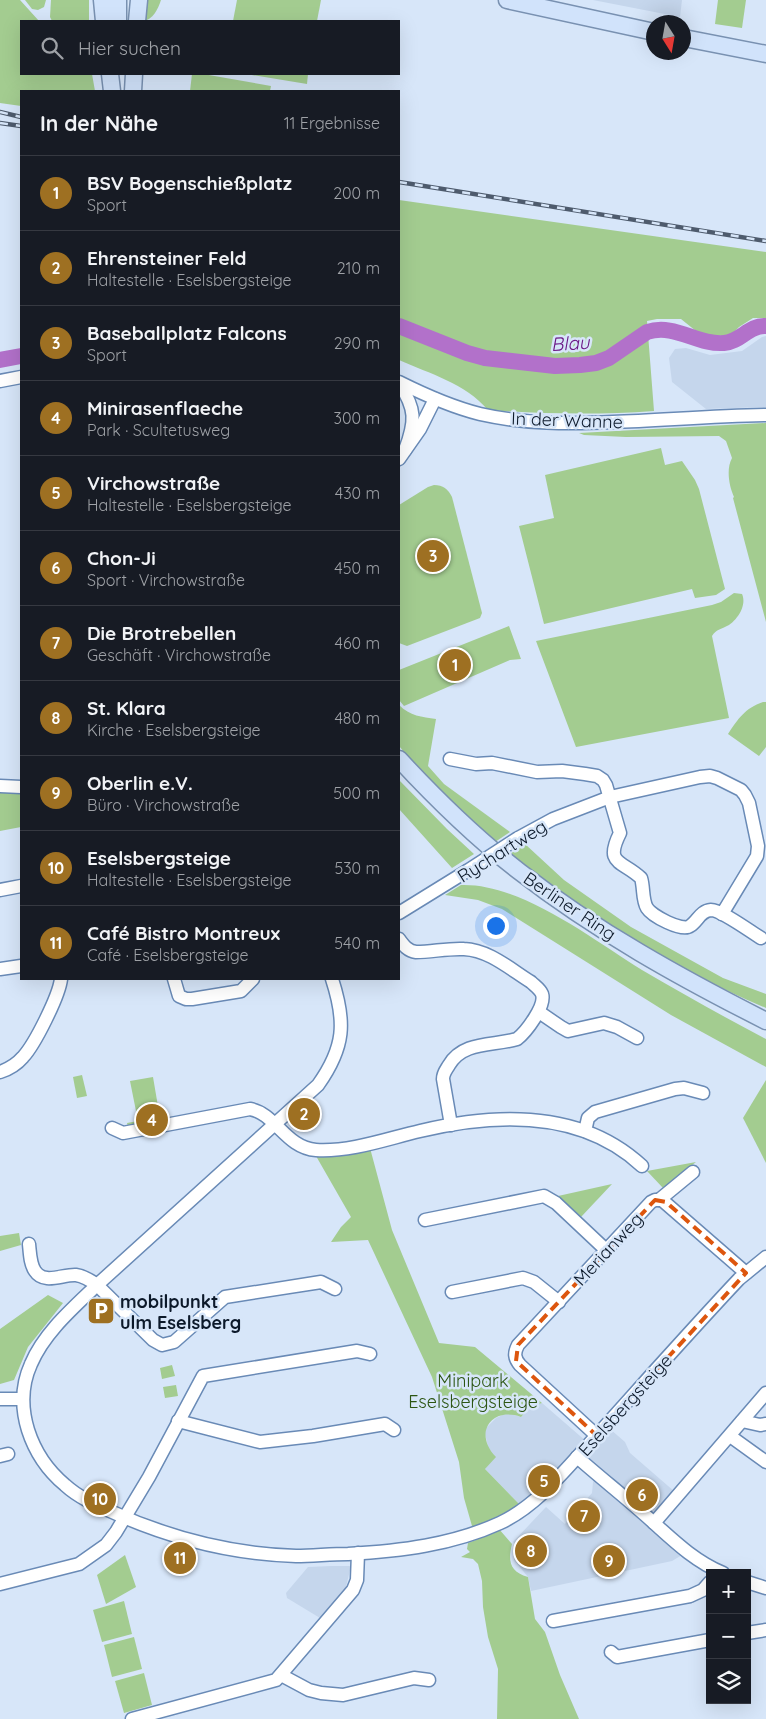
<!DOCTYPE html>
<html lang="de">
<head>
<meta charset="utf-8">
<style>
  :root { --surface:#171b24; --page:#242831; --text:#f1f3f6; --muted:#9ea1a6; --line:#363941; --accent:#9e7022 }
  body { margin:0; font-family:Quicksand,sans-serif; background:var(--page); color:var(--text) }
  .controls { position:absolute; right:15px; bottom:15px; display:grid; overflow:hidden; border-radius:0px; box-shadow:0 5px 20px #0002 }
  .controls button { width:45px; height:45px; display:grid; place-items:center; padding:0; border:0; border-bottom:1px solid var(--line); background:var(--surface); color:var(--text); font:25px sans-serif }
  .compass { position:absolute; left:646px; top:15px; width:45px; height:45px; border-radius:50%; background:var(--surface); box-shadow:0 5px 20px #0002; rotate:169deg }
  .you { position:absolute; left:495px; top:925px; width:18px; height:18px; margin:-12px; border:4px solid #fff; border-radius:50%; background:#1a73e8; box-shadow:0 0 0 8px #1a73e833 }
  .badge { display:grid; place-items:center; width:32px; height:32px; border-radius:50%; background:var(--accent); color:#fff; font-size:16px; font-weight:700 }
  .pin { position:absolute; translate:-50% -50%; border:2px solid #fff; box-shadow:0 1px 5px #0006 }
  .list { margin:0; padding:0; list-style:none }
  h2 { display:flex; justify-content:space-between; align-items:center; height:65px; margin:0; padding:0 20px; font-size:21px }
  h2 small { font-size:16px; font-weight:400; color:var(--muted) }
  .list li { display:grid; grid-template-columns:32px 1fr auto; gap:15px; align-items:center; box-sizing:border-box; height:75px; padding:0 20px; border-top:1px solid var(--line) }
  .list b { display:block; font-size:19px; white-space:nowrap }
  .list p { margin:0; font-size:16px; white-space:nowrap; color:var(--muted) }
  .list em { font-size:16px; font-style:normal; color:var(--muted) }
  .icon { flex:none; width:28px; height:28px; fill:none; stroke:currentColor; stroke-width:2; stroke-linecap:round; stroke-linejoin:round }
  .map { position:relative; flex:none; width:766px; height:1719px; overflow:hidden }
  .search { position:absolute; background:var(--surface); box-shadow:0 5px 20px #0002; left:20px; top:20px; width:380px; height:55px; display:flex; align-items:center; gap:12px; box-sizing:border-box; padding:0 18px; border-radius:0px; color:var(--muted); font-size:19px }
  .panel { position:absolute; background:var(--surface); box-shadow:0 5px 20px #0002; left:20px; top:90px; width:380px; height:890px; border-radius:0px }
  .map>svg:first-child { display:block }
  .built { fill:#c5d6ec }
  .green { fill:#a3cc90 }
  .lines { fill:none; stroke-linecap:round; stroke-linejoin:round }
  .river { stroke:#b271ca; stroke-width:16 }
  .minor-casing { stroke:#698ab6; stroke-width:15 }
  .major-casing { stroke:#7991b1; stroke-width:19 }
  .minor { stroke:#fff; stroke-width:12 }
  .major { stroke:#d1e3fb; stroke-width:16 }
  .rail-casing { stroke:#4e5b6d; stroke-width:4.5 }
  .rail { stroke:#d7e6f9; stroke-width:2.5; stroke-dasharray:8; stroke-linecap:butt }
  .minor-bridge-casing { stroke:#698ab6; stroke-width:15; stroke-linecap:butt }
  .minor-bridge { stroke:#fff; stroke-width:12 }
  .marked { fill:none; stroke:#dd560e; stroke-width:4; stroke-dasharray:10 6; stroke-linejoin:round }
  .labels { text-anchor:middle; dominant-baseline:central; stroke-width:5; stroke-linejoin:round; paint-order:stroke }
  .street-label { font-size:18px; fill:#0c192a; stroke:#d7e6f9 }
  .poi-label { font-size:18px; font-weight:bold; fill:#0c192a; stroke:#d7e6f9; text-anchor:start }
  .park-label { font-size:18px; fill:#2c5513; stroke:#d7e6f9 }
  .water-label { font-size:19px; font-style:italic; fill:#6b1785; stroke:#d7e6f9 }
</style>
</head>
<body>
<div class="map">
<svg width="766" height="1719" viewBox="0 0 766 1719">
  <rect width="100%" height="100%" fill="#d7e6f9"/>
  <!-- built -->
  <g class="built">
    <polygon points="593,0 682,0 680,17"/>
    <polygon points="766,336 766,407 706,409 672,382 669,358 675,349 686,348 710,355 742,351 762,337"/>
    <polygon points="542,1403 587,1442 536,1494 520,1505 485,1469 492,1453 488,1447 485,1433 486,1428 496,1418 507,1413 521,1417 530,1407"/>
    <polygon points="610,1429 625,1442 630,1453 675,1492 649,1523 682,1555 672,1561 531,1591 528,1577 514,1560 516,1545 513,1542 546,1507 565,1524 592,1493 593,1482 595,1479 578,1464"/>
    <polygon points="331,1566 351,1566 345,1591 320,1618 287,1598 286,1593 308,1567"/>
  </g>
  <!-- green -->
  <g class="green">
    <polygon points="0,0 20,0 39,21 21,21 21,74 92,74 95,91 21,91 21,106 0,103"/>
    <polygon points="25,0 46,0 44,7 38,10 32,9"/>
    <polygon points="51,0 89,0 89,21 52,21 50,17"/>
    <path d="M145,0H161C158,9 153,20 143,21Z"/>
    <polygon points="237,0 321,0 317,21 233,21"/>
    <polygon points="718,0 746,0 742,28 715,24"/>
    <polygon points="192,74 203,74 271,86 270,91 190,91"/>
    <polygon points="246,74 308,74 307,84"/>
    <path d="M399,200L766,252V318H753L739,327L732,334L723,336L707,335L696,331L681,319H657L647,321L654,411C598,415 544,414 488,410C465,383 430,374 399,360Z"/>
    <path d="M766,423V622L733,498L734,497C729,486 726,469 732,458L726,441L719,436L626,437L584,435L579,433Z"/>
    <polygon points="661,448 665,465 682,461 695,480 699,489 725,589 716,595 695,598 692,589 544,624 519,526 554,518 545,475"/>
    <path d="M434,485C443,485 448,489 452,497L482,613L480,618L407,646L399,643V505L428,487Z"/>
    <path d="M734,593L742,594C747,605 738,619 729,625C722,629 716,629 712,636L729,718L576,747L536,641L712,605L721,602Z"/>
    <polygon points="509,626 521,659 510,660 404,706 399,700 399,670"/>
    <path d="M763,702H766V747L759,756L728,734C738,719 745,708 763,702Z"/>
    <path d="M399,705C410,716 422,717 436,719L428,766L444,784L510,832L495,842L440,793L399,746Z"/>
    <polygon points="399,780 447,829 474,854 452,868 399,809"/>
    <polygon points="0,790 21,792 21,827 0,831"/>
    <path d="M525,844L564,880L631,927L723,978L766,994V1008C674,969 588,916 510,854Z"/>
    <path d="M461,885C521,883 592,939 642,970C683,994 724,1017 766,1039V1067L671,1015L502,909L478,900L445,895Z"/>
    <polygon points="82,1075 87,1096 77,1098 73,1077"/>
    <polygon points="153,1077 161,1124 128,1127 127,1123 138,1121 130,1081"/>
    <polygon points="766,1080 766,1163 743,1118"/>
    <path d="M370,1148L392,1230L439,1343L475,1347L542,1403L530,1407L521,1417C491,1406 473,1434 496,1457L485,1469L520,1505L492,1521L512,1544C508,1560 509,1572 528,1577L535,1619L545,1632L560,1675L579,1719H497L498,1669L488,1637L483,1607L482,1581L478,1564L473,1559L461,1557L470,1552L467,1549L468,1543L476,1540L464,1498L459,1462L432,1377L368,1240L331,1242L341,1227L351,1217L316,1156Z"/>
    <polygon points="696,1162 663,1188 647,1171"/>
    <polygon points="612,1184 581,1217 558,1196"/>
    <polygon points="19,1233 21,1245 0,1251 0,1236"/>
    <polygon points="48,1295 63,1303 28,1347 14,1380 0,1384 0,1329"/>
    <polygon points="172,1365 175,1376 162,1379 160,1368"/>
    <polygon points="176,1385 178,1396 165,1398 163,1387"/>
    <polygon points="125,1555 136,1587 106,1604 97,1575"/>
    <polygon points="124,1601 132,1634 102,1642 93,1610"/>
    <polygon points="134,1637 142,1669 112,1677 104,1645"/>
    <polygon points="144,1673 152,1705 124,1713 115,1681"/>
  </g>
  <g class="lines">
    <!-- river -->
    <g class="river">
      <path d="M399,326L467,353L485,358L555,366L580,365L596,363L609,358L647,332C675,323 697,345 724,343C740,342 749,325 766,326"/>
      <polyline points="0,360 21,356"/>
    </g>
    <!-- minor casing -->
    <g class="minor-casing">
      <g id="minor">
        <polyline points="0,381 21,377"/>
        <path d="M399,382C425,395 452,407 480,414C524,424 569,424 613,422C664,420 715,416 766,415"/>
        <path d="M399,383C416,409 416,421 405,450"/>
        <polyline points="399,459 420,429 435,399"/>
        <path d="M450,759L476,764L492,763L537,772L562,771L585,774L597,776L603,780L606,785L620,833C604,865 622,860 641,878C644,887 642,900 647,908C652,916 682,932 690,926C698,921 700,911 711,910C721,910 751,932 761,938"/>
        <polyline points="0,786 21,787"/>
        <polyline points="518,838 553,819 610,797 700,777 710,776 717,778 741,790 745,795 749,803 758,846 757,856 722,914"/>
        <polyline points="0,890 21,886"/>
        <polyline points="399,913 467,871"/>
        <path d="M399,939C404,946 408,951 416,952C432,952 448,948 464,949C489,950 510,969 531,982C535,986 540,989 542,994C546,1006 526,1032 517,1039C493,1046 463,1041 449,1065C446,1070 443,1073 443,1079L451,1125"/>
        <polyline points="0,969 21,966"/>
        <polyline points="174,979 179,996 186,999 192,999 241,991 253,979"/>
        <path d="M332,979C346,1022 345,1047 318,1085L97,1285C73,1308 44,1333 31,1364C21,1386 21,1407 28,1430C35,1452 47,1470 65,1485C78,1497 94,1504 110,1511C169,1538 231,1554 296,1556C313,1556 330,1554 348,1554C400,1551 452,1545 500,1523C539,1505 570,1464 599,1433C645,1382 691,1330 739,1279L766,1257"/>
        <polyline points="539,1012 561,1027 568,1031 604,1023 617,1027 637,1038"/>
        <path d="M0,1072C9,1069 17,1064 23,1057C35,1044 59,996 61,979"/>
        <path d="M112,1128L123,1133L250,1109C275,1113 286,1148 316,1150C351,1152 386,1139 420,1131C495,1113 582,1110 642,1166"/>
        <polyline points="585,1131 588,1118 595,1112 675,1089 684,1088 703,1093"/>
        <polyline points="659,1200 693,1172"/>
        <polyline points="425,1220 544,1196 556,1203 606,1250"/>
        <path d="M29,1244C30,1253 30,1264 35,1271C44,1285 63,1274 76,1275C84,1276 90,1280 97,1285L153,1340L162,1345L174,1342L225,1297L321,1282L335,1289"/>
        <polyline points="452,1292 523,1278 534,1282 559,1302"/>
        <polyline points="0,1399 22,1399"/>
        <polyline points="178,1421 260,1442 313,1436 385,1424 394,1430"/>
        <polyline points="742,1421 760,1425 766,1424"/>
        <path d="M596,1435L520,1365C514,1358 514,1353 518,1345L651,1202L655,1200H662L746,1273"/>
        <polyline points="730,1436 766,1462"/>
        <polyline points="0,1456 8,1454"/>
        <path d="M577,1457C603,1480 629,1500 654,1523C675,1542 696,1562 723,1573"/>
        <polyline points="654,1523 766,1393"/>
        <polyline points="747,1582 766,1588"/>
        <polyline points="0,1584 79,1564 106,1545 116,1532 149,1477 203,1376 357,1351 370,1354"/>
        <polyline points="553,1621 690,1596 703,1590 710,1582"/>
        <polyline points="747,1633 766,1630"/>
        <polyline points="611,1652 617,1657 710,1640"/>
        <polyline points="281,1675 309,1690 321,1693 343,1695 414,1678 429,1680"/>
        <polyline points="132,1719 276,1680 353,1590 357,1580 358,1553"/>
      </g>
    </g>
    <!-- major casing -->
    <g class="major-casing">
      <g id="major">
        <polyline points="102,0 104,21"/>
        <polyline points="118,0 118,21"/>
        <polyline points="507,0 654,32"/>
        <polyline points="137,21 139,0"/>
        <polyline points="684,38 766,54"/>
        <polyline points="110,74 112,91"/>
        <polyline points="133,91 134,74"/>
        <path d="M399,759C436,799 477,839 520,872C596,931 681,978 766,1021"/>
      </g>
    </g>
    <!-- minor -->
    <use href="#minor" class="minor"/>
    <!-- major -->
    <use href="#major" class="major"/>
    <!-- rail casing -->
    <g class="rail-casing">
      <g id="rail">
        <polyline points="0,112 21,117"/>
        <polyline points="0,123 21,126"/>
        <polyline points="399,182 766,241"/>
      </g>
    </g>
    <!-- rail -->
    <use href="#rail" class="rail"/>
    <!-- minor-bridge casing -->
    <g class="minor-bridge-casing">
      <polyline id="minor-bridge" points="467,871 518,838"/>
    </g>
    <!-- minor-bridge -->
    <use href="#minor-bridge" class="minor-bridge"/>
  </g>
  <!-- marked area -->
  <path class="marked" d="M655,1200L666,1202L746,1273L596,1435L516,1361L518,1345Z"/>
  <!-- icons -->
  <defs>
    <g id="parking-square" transform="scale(1.4375)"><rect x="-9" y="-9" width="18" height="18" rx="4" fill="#9e7022" stroke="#d7e6f9"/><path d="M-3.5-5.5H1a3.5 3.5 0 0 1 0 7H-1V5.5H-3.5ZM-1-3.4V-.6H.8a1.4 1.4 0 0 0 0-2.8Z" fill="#fff"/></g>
  </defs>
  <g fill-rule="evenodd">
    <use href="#parking-square" x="101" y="1311"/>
  </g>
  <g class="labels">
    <!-- street labels -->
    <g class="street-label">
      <text transform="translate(567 420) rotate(2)">In der Wanne</text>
      <text transform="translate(502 851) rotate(-32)">Rychartweg</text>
      <text transform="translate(570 906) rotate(34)">Berliner Ring</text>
      <text transform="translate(608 1249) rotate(-47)">Merianweg</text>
      <text transform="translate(625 1405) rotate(-48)">Eselsbergsteige</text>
    </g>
    <!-- poi labels -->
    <g class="poi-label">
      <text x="120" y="1301">mobilpunkt<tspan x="120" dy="21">ulm Eselsberg</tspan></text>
    </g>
    <!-- park labels -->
    <g class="park-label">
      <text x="473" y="1380">Minipark<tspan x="473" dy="21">Eselsbergsteige</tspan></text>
    </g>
    <!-- water labels -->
    <g class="water-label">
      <text transform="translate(570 343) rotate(-4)">Blau</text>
    </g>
  </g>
</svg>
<div class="controls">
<button>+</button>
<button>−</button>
<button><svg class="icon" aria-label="layers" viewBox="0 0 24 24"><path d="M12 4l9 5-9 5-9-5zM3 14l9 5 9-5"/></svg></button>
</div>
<svg class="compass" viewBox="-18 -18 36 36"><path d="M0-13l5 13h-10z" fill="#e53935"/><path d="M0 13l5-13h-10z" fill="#9ea1a6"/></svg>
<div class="you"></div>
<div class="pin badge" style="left:455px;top:665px">1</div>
<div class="pin badge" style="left:304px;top:1114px">2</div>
<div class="pin badge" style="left:433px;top:556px">3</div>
<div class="pin badge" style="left:152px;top:1120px">4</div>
<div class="pin badge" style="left:544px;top:1481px">5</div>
<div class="pin badge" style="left:642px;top:1495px">6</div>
<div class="pin badge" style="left:584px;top:1516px">7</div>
<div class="pin badge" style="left:531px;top:1551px">8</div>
<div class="pin badge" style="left:609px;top:1561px">9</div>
<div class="pin badge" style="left:100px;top:1499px">10</div>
<div class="pin badge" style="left:180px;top:1558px">11</div>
<div class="search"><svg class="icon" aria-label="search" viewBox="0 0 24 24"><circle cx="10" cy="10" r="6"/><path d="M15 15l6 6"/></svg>Hier suchen</div>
<section class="panel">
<h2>In der Nähe<small>11 Ergebnisse</small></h2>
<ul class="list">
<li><span class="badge">1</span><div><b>BSV Bogenschießplatz</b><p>Sport</p></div><em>200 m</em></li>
<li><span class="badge">2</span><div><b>Ehrensteiner Feld</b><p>Haltestelle · Eselsbergsteige</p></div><em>210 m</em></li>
<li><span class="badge">3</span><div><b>Baseballplatz Falcons</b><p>Sport</p></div><em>290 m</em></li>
<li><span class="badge">4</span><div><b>Minirasenflaeche</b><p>Park · Scultetusweg</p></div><em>300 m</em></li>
<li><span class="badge">5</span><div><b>Virchowstraße</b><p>Haltestelle · Eselsbergsteige</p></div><em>430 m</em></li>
<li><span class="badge">6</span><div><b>Chon-Ji</b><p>Sport · Virchowstraße</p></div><em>450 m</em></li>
<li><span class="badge">7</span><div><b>Die Brotrebellen</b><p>Geschäft · Virchowstraße</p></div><em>460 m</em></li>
<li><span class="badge">8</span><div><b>St. Klara</b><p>Kirche · Eselsbergsteige</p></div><em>480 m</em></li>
<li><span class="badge">9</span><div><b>Oberlin e.V.</b><p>Büro · Virchowstraße</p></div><em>500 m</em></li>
<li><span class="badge">10</span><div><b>Eselsbergsteige</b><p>Haltestelle · Eselsbergsteige</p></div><em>530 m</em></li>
<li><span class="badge">11</span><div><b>Café Bistro Montreux</b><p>Café · Eselsbergsteige</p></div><em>540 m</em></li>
</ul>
</section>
</div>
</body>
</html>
